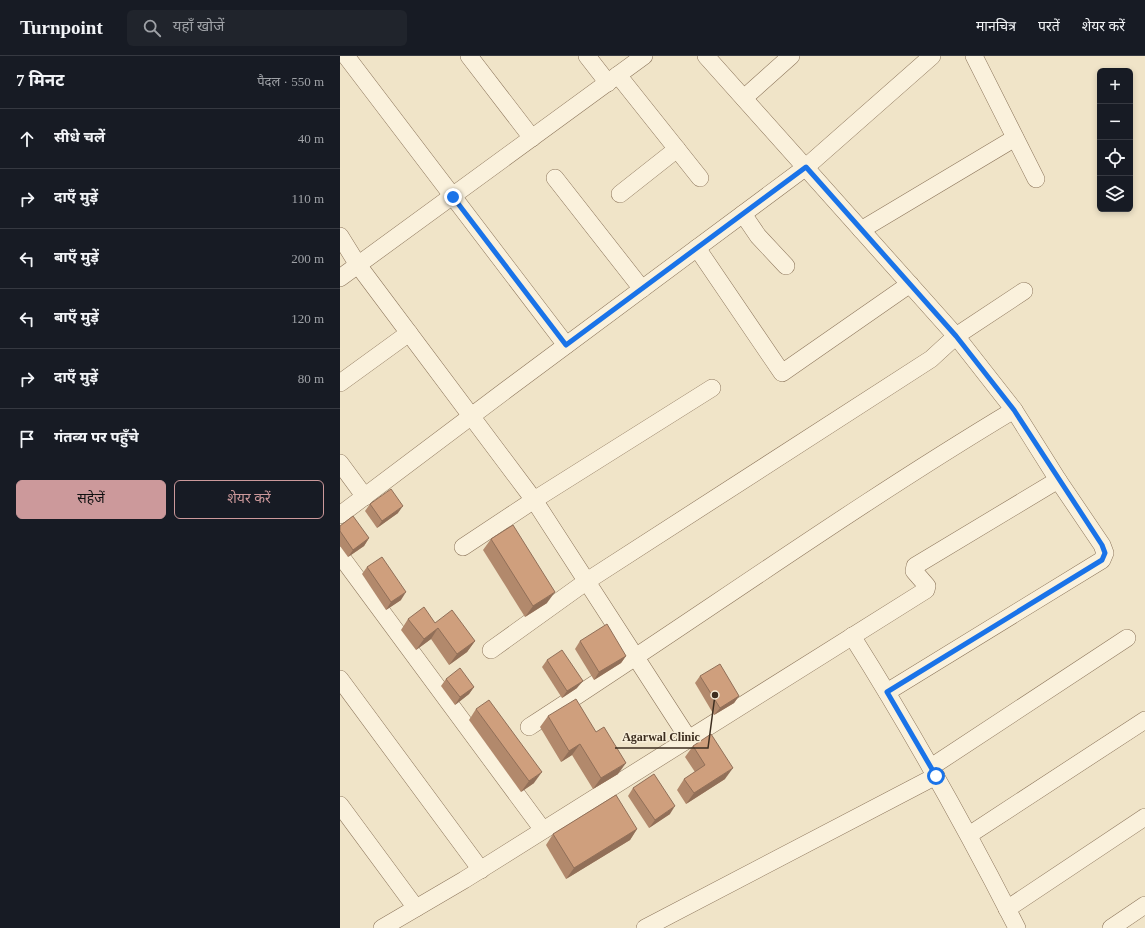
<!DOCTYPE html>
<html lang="hi">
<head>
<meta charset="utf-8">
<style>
  :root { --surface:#171b24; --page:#20242c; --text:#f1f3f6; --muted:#9ea1a6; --line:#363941; --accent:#cc999b }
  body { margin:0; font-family:"Times New Roman","Noto Sans Devanagari",serif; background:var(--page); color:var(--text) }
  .controls { position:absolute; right:12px; top:12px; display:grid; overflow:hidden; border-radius:6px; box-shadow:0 2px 6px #0003 }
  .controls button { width:36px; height:36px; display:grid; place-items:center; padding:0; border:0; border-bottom:1px solid var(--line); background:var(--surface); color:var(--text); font:20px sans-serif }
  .stop { position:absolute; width:12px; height:12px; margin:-9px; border:3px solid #1a73e8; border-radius:50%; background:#fff }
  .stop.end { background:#1a73e8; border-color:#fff; box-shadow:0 1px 4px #0008 }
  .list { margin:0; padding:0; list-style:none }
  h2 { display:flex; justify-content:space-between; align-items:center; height:52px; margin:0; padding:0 16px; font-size:17px }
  h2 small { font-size:13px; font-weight:400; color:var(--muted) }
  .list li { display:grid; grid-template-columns:26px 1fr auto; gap:12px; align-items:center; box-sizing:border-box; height:60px; padding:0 16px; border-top:1px solid var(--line) }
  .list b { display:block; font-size:15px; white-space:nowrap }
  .list em { font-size:13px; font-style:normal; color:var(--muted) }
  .actions { display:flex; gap:8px; padding:12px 16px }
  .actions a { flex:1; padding:9px 0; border:1px solid var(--accent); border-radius:6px; text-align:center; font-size:14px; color:var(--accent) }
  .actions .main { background:var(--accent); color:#111 }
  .icon { flex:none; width:22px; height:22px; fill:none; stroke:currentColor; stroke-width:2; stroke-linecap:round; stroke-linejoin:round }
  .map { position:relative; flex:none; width:805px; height:872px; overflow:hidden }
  header { display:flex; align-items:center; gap:24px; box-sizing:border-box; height:56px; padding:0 20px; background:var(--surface); border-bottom:1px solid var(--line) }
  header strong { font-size:19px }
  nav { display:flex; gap:22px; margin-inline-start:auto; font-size:14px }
  .search { width:280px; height:36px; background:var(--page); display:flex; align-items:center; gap:10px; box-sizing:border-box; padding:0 14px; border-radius:6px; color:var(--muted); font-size:15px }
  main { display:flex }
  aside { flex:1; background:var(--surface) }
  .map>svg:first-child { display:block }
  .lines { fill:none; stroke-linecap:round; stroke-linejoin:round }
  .street-casing { stroke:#8d765c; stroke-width:18 }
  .street { stroke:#faf1dc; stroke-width:17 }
  .wall { fill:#b2896c }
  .shaded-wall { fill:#916f58 }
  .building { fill:#cf9f7d; stroke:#916f58 }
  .route { stroke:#1a73e8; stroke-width:5 }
  .leader { fill:none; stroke:#3d2e20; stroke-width:1.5 }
  .callout-dot { fill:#3d2e20; stroke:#f7eed8; stroke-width:1.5 }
  .callout-label { font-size:12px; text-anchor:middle; font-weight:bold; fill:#3d2e20; stroke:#f7eed8; stroke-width:3; stroke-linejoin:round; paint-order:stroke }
</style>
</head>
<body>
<header>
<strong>Turnpoint</strong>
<div class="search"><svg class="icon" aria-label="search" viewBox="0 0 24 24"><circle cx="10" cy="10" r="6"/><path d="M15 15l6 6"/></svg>यहाँ खोजें</div>
<nav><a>मानचित्र</a><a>परतें</a><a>शेयर करें</a></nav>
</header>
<main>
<aside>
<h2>7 मिनट<small>पैदल · 550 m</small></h2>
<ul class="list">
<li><svg class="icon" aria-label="ahead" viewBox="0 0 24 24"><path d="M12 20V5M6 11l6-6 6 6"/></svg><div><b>सीधे चलें</b></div><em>40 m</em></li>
<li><svg class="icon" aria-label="right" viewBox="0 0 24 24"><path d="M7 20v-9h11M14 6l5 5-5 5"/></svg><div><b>दाएँ मुड़ें</b></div><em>110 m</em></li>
<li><svg class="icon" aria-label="left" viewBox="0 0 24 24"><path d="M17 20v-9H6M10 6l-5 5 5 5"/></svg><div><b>बाएँ मुड़ें</b></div><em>200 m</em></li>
<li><svg class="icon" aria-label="left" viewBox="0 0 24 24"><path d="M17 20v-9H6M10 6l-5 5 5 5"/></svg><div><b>बाएँ मुड़ें</b></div><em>120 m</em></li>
<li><svg class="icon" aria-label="right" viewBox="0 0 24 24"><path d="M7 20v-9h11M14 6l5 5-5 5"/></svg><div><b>दाएँ मुड़ें</b></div><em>80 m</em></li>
<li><svg class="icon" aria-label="arrive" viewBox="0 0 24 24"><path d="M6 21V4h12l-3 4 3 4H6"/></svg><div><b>गंतव्य पर पहुँचे</b></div></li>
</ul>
<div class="actions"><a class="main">सहेजें</a><a>शेयर करें</a></div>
</aside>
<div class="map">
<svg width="805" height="872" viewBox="0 0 805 872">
  <rect width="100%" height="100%" fill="#f0e4c8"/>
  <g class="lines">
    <!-- street casing -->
    <g class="street-casing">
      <g id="street">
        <polyline points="6,0 226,289"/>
        <polyline points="129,0 192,82"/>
        <polyline points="247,0 268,27"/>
        <polyline points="366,0 616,280 674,354"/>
        <polyline points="634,0 696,123"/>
        <polyline points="278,19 360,122"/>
        <polyline points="404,42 451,0"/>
        <polyline points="215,122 302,233"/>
        <polyline points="280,138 337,93"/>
        <polyline points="403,158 418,180 446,210"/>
        <polyline points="521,174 675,82"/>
        <polyline points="0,180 18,209 194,444 348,682"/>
        <polyline points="357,192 442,317 570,228"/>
        <polyline points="0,222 304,0"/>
        <polyline points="0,327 69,277"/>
        <polyline points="0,407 25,441"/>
        <polyline points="0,459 166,334 466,111 592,0"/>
        <polyline points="123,491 194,444 372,332"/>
        <polyline points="0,499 203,774"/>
        <path d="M512,580C572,675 626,772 677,872"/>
        <polyline points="151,594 247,525 591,303 616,280 684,235"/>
        <polyline points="0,623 141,814"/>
        <polyline points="547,636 762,504 765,497 762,489 718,424"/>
        <polyline points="591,711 787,582"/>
        <polyline points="0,749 76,852"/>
        <polyline points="629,779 805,664"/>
        <polyline points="667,853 805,761"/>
        <path d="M42,872L124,824L586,534L587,530L574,515L575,510L718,424L674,354C509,453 352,566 189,671"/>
        <polyline points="305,872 596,720"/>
        <polyline points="771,872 805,849"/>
      </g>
    </g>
    <!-- street -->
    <use href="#street" class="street"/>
  </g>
  <!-- wall -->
  <g class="wall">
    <polygon points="30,448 58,457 37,472 25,455"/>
    <polygon points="0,470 29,482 24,490 8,501 0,490"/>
    <polygon points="151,483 207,547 185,561 143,494"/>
    <polygon points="27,511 61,544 46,554 22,518"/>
    <polygon points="68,563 95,567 135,585 127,596 109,609 91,583 76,594 61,574"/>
    <polygon points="240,585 286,600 281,607 254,624 235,593"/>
    <polygon points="207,604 237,632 222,642 202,611"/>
    <polygon points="360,620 399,640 394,647 374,659 355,627"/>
    <polygon points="106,623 134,631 129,638 115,649 101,630"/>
    <polygon points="136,653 194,727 181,736 129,664"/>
    <polygon points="208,660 278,718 253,733 232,699 221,706 200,671"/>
    <polygon points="353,690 385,723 346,748 337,734 344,723 355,716 345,701"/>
    <polygon points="293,732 330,758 309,772 288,740"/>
    <polygon points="297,773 290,784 226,823 206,789 213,778"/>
  </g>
  <!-- shaded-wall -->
  <g class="shaded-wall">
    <polygon points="63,450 58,457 37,472 42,465"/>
    <polygon points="29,482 24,490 8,501 13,494"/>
    <polygon points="66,536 61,544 46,554 51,546"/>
    <polygon points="215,536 207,547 185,561 193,550"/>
    <polygon points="98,572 91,583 76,594 84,583"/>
    <polygon points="135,585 127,596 109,609 117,598"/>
    <polygon points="286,600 281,607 254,624 259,616"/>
    <polygon points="243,625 237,632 222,642 227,635"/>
    <polygon points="134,631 129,638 115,649 120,641"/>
    <polygon points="399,640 394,647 374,659 380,652"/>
    <polygon points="240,688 232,699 221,706 229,695"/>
    <polygon points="286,707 278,718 253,733 261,722"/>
    <polygon points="393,712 385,723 346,748 354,737"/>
    <polygon points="202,716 194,727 181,736 189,725"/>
    <polygon points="335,750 330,758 309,772 315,764"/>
    <polygon points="297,773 290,784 226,823 234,812"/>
  </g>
  <!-- building -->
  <g class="building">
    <polygon points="51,433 63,450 42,465 30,448"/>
    <polygon points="13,460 29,482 13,494 0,475 0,470"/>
    <polygon points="173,469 215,536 193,550 151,483"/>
    <polygon points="42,501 66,536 51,546 27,511"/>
    <polygon points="84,551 95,567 112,554 135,585 117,598 98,572 84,583 68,563"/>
    <polygon points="267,568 286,600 259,616 240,585"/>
    <polygon points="222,594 243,625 227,635 207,604"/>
    <polygon points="380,608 399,640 380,652 360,620"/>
    <polygon points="120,612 134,631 120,641 106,623"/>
    <polygon points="236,643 256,676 264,671 286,707 261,722 240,688 229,695 208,660"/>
    <polygon points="149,644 202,716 189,725 136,653"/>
    <polygon points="371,678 393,712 354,737 344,723 365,709 353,690"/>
    <polygon points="314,718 335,750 315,764 293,732"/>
    <polygon points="276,739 297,773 234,812 213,778"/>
  </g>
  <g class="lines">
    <!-- route -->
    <polyline class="route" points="113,141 226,289 466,111 616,280 674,354 762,489 765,497 762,504 547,636 596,720"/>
  </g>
  <!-- callouts -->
  <path class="leader" d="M375 639L368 692H275"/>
  <circle class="callout-dot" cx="375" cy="639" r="4"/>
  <g class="callout-label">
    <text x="321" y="685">Agarwal Clinic</text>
  </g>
</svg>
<div class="controls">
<button>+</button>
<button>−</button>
<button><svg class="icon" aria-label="locate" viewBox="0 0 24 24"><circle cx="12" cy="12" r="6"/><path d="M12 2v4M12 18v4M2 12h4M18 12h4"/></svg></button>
<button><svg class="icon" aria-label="layers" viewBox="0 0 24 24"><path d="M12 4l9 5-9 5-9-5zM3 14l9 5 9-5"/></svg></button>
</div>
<div class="stop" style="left:596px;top:720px"></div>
<div class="stop end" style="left:113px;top:141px"></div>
</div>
</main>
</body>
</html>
